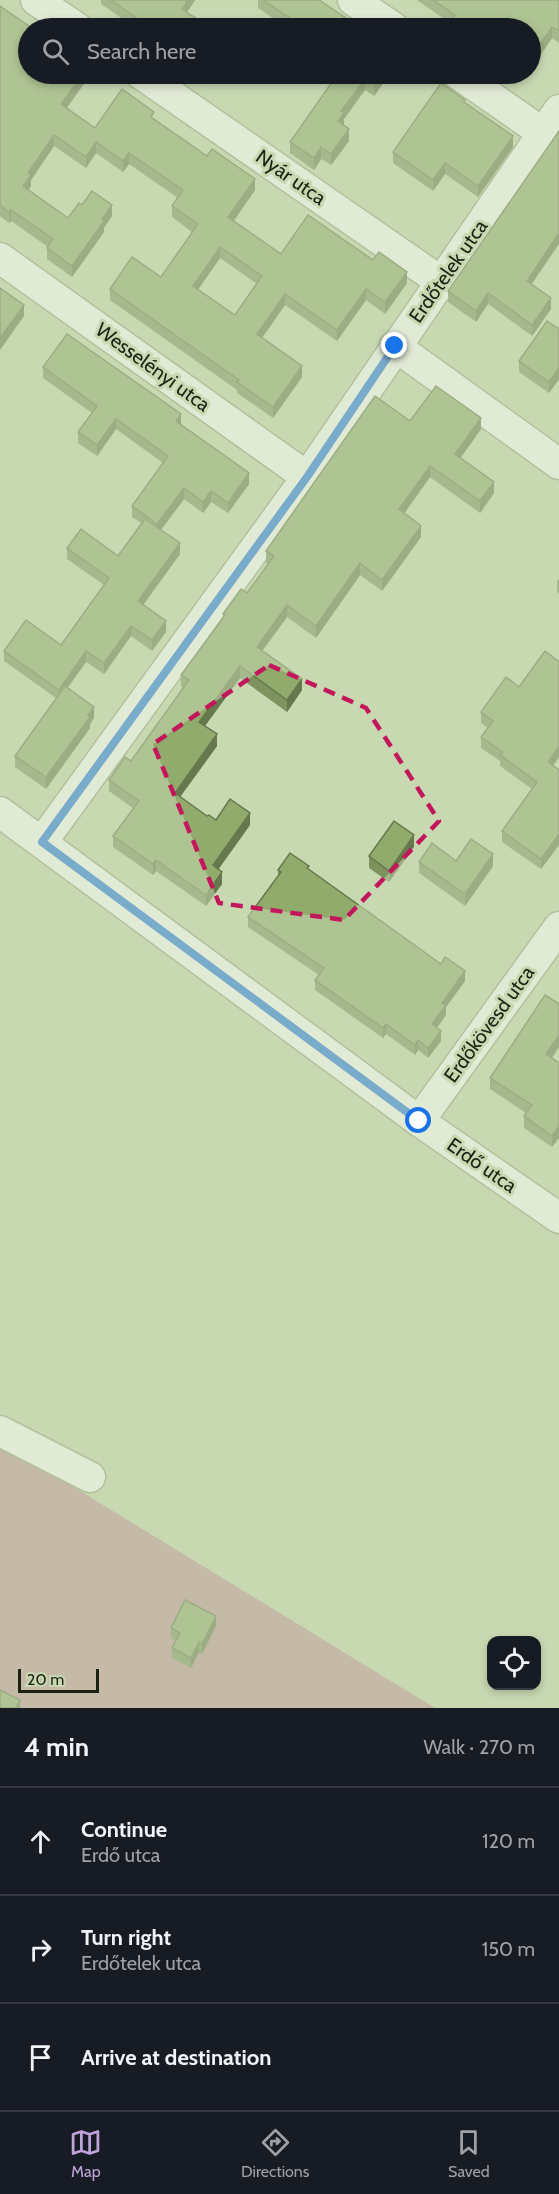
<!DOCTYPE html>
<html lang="en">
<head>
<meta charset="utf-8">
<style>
  :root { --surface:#171b24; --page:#242831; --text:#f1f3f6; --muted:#9ea1a6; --line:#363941; --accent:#c0a3da }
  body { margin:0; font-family:Cabin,sans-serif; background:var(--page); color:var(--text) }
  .controls { position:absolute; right:18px; bottom:18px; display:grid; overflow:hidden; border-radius:12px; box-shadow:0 3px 9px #0003 }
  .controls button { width:54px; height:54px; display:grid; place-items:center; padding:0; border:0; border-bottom:2px solid var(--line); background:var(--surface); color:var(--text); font:30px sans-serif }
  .scale { position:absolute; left:18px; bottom:15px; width:81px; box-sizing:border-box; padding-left:6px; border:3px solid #1c2213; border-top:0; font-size:16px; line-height:21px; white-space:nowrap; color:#1c2213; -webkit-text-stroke:4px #c8d9b2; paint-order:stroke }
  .stop { position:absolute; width:18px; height:18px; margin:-14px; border:4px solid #1a73e8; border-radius:50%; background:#fff }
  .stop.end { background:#1a73e8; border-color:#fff; box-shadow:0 2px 6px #0008 }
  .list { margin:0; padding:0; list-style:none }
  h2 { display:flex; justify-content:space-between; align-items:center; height:78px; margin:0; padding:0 24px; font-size:26px }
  h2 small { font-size:20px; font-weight:400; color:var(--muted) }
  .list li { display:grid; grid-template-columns:39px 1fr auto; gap:18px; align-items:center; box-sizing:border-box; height:108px; padding:0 24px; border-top:2px solid var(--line) }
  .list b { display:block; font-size:22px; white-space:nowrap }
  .list p { margin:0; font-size:20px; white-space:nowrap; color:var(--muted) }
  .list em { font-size:20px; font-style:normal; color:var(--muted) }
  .icon { flex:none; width:33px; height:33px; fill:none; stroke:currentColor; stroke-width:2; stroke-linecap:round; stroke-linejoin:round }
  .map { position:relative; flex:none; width:559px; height:1708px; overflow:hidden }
  .search { position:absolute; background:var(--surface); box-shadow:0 3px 9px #0003; left:18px; right:18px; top:18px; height:66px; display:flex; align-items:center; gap:15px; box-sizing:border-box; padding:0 21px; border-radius:33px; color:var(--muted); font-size:22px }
  .sheet { height:402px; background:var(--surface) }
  nav { display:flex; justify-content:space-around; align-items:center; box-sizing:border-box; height:84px; border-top:2px solid var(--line); background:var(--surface); font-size:16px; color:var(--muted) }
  nav a { display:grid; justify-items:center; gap:3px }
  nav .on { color:var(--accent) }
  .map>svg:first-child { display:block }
  .green { fill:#c1939b }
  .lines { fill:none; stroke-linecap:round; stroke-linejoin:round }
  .minor-casing { stroke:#95a580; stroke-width:33 }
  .minor { stroke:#fff; stroke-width:30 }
  .wall { fill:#7d935e; fill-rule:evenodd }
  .shaded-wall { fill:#66784c }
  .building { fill:#91ab6d; stroke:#66784c; stroke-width:1.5; fill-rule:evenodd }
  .route { stroke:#1a73e8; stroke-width:8 }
  .marked { fill:none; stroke:#c2185b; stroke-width:4.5; stroke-dasharray:12 8; stroke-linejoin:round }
  .labels { text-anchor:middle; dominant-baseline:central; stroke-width:6; stroke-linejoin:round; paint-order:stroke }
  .street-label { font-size:20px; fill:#1c2213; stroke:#c8d9b2 }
</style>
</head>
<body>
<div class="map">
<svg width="559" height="1708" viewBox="0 0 559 1708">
  <rect width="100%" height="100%" fill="#c8d9b2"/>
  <!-- green -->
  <polygon class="green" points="0,1442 435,1708 0,1708"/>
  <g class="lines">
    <!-- minor casing -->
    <g class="minor-casing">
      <g id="minor">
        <polyline points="36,0 77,28"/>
        <polyline points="353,0 394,28"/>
        <polyline points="141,74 440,281"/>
        <polyline points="458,74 543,133"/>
        <polyline points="0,258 307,477"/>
        <polyline points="395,346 559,464"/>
        <polyline points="0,812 419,1121 559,1218"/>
        <polyline points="42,842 307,477 559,110"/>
        <polyline points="419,1121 559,927"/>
        <polyline points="0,1431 90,1477"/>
      </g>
    </g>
    <!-- minor -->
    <use href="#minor" class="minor"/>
  </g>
  <!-- wall -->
  <g class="wall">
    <polygon points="101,0 195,0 187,12 200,28 136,28 101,4"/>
    <polygon points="258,0 319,0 361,28 288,28 258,8"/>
    <polygon points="417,0 559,0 559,43 552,38 531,69 531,28 450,28 450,23"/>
    <path d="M0,6L28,74H91L66,108L95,128L154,119L255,190L234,221L281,254L373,260L407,283L385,314L366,300L337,341L285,305L262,338L302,377L273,418L237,393V390L110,300V289L161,277L192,232L172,217V206L178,198L129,164L123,172L96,153L86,168L54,146L31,180V186L28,190L68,218L82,205L112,216L104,228V232L72,277L47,259V248L48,247L11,221L9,223L0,216ZM220,258L257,284L235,315L198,289Z"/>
    <polygon points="335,74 390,74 374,96 365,90 344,119 344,125 349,141 331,165 321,159 314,170 290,153 290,142 333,80 333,77"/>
    <polygon points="465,103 513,147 478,197 445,174 433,191 393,163 393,152"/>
    <polygon points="532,284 551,309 532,336 488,304 476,322 448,302 448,291"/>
    <polygon points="559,329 559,379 549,393 519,372 519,361"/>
    <polygon points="43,367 181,425 249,484 228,513 211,502 203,513 184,499 161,530 180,554 143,605 166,632 152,651 131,636 104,674 86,662 67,688 94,718 90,724 90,728 46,789 15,767 15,756 56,698 4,661 4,651 61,645 104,585 67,559 67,548 118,556 141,523 132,517 132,506 163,463 116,429 97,456 78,443 78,432 92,413 43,378"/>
    <polygon points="410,421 481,429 460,458 494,493 480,513 430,477 404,513 421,537 382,591 360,575 316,638 287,617 262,651 302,690 287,712 240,678 205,726 217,746 180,797 207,816 216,820 250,825 218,869 222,884 206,906 156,871 153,875 113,847 113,836 133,808 109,791 109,780 131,761 183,688 181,686 181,675 223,617 223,614 247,593 268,564 266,563 266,551"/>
    <polygon points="559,579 559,594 557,592 557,581"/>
    <polygon points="481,712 559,770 559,845 541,869 502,842 502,831 532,789 500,766 500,761 481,748 481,737 488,728 481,723"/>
    <polygon points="414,847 389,882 369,868 369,856"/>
    <polygon points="456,861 493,866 465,906 419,873 419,862"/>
    <polygon points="309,869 465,981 446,1007 446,1015 437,1028 441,1041 428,1058 418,1050 415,1055 386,1034 383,1038 315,990 315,980 319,975 248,927 248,917 278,877 278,870"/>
    <polygon points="559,1004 559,1047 552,1058 559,1063 559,1138 552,1147 524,1128 524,1116 526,1113 490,1089 490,1078"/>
    <polygon points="216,1626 202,1654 199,1652 191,1668 172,1658 172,1648 176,1641 171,1638 171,1628"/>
  </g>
  <!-- shaded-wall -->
  <g class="shaded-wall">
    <polygon points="188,0 195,0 182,20 182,9"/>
    <polygon points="200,21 200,28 195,28"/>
    <polygon points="552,27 552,38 531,69 531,57"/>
    <polygon points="83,74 91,74 61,116 61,104"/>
    <polygon points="382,74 390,74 374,96 374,85"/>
    <polygon points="365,79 365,90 344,119 344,125 338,133 338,121 341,111"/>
    <polygon points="349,129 349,141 331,165 331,154"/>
    <polygon points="54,135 54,146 31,180 31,186 23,198 23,186 28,173"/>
    <polygon points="513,136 513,147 478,197 478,186"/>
    <polygon points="96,142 96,153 86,168 86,157"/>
    <polygon points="321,147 321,159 314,170 314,158"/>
    <polygon points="129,153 129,164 123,172 123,161"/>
    <polygon points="445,163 445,174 433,191 433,180"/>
    <polygon points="255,179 255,190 228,228 228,217"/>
    <polygon points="112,205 112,216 104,228 104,232 72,277 72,266"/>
    <polygon points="11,210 11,221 9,223 9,212"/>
    <polygon points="559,233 559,244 527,291 527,281"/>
    <polygon points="220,247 220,258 193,297 193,286"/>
    <polygon points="407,272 407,283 385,314 385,302"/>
    <polygon points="366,289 366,300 337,341 337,330"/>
    <polygon points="488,293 488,304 476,322 476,311"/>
    <polygon points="285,294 285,305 257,345 257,334"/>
    <polygon points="551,298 551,309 532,336 532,325"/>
    <polygon points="24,305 24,316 0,350 0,338"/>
    <polygon points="302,366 302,377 273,418 273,407"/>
    <polygon points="559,368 559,379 549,393 549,382"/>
    <polygon points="181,414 181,425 176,421"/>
    <polygon points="481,418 481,429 455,466 455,454"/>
    <polygon points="116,419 116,429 97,456 97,445"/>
    <polygon points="430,466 430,477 399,521 399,509"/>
    <polygon points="249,473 249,484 228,513 228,503"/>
    <polygon points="494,482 494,493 480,513 480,501"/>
    <polygon points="184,488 184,499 157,535 157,524"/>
    <polygon points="211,491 211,502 203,513 203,502"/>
    <polygon points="421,526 421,537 382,591 382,580"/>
    <polygon points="180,543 180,554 138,612 138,601"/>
    <polygon points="360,563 360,575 316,638 316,626"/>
    <polygon points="287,605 287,617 257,658 257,647"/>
    <polygon points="166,621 166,632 152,651 152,640"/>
    <polygon points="131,626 131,636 104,674 104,663"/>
    <polygon points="86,651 86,662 59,700 59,690"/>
    <polygon points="240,666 240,678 199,734 199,722"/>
    <polygon points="302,679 302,690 287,712 287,700"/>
    <polygon points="94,707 94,718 90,724 90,728 46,789 46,777"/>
    <polygon points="217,734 217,746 175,804 175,793"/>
    <polygon points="559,746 559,757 548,773 548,762"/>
    <polygon points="250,813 250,825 213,877 213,865"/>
    <polygon points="559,834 559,845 541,869 541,859"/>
    <polygon points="414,835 414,847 389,882 389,871"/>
    <polygon points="493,854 493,866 465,906 465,894"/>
    <polygon points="156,860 156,871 153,875 153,864"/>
    <polygon points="222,872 222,884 206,906 206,895"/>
    <polygon points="465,971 465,981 446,1007 446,1015 432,1034 432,1024 442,1003"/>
    <polygon points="386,1024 386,1034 383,1038 383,1028"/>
    <polygon points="441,1031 441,1041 428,1058 428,1048"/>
    <polygon points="559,1035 559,1047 546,1065 546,1054"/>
    <polygon points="418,1040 418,1050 415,1055 415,1045"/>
    <polygon points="559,1126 559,1138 552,1147 552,1136"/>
    <polygon points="216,1616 216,1626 202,1654 202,1644"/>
    <polygon points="199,1642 199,1652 191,1668 191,1658"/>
    <polygon points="20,1700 20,1708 16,1708"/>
  </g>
  <!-- building -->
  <g class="building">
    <polygon points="111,0 188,0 182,9 200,21 195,28 148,28 149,27"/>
    <polygon points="263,0 319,0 361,28 305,28"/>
    <polygon points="433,0 559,0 559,31 552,27 531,57 531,28 458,28 450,23 455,15"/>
    <path d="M0,6L32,28H28V74H83L61,104L95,128L122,89L154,112L151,117L207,156L212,149L255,179L228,217L281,254L308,215L373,260L379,252L407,272L385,302L366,289L337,330L285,294L257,334L302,366L273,407L237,382L239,380L110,289L132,257L161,277L198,224L172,206L183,190L129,153L123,161L96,142L86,157L54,135L28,173L31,175L23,186L68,218L79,203L82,205L92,191L112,205L102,219L104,221L72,266L47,248L53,239L11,210L9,212L0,205ZM220,247L262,276L235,315L193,286Z"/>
    <polygon points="335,74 382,74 374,85 365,79 341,111 344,113 338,121 349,129 331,154 321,147 314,158 290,142 335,78 333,77"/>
    <polygon points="441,83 465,100 464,102 513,136 478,186 445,163 433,180 393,152"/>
    <polygon points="559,131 559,233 527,281 551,298 532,325 488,293 476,311 448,291"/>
    <polygon points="0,288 24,305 0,338"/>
    <polygon points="547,321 559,329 559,368 549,382 519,361"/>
    <polygon points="67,334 181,414 176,421 249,473 228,503 211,491 203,502 184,488 157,524 132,506 168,456 116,419 97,445 78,432 97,406 43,367"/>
    <polygon points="436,386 481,418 455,454 494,482 480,501 430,466 399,509 421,526 382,580 360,563 316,626 287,605 257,647 302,679 287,700 240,666 199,722 217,734 175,793 207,816 209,815 216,820 230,799 250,813 213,865 222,872 206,895 156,860 153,864 113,836 139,801 109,780 125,757 131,761 189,680 181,675 225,615 223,614 241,589 247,593 274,556 266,551 375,396 410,421"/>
    <polygon points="145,519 180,543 138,601 166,621 152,640 131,626 104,663 86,651 59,690 4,651 26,620 61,645 109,578 67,548 81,529 118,556"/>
    <polygon points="545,651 559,662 559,746 548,762 559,770 559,834 541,859 502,831 537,782 500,755 503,752 481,737 493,721 481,712 506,677 519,687"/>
    <polygon points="65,686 94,707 88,715 90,717 46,777 15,756"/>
    <polygon points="394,821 414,835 389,871 369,856"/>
    <polygon points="471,839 493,854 465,894 419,862 432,843 456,861"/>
    <polygon points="290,853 309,866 307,868 441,964 445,957 465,971 442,1003 446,1005 432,1024 441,1031 428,1048 418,1040 415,1045 386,1024 383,1028 315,980 324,968 248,917 281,872 278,870"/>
    <polygon points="545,995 559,1004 559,1035 546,1054 559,1063 559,1126 552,1136 524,1116 532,1105 490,1078"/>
    <polygon points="185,1600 216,1616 202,1644 199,1642 191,1658 172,1648 180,1633 171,1628"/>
    <polygon points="0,1690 20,1700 16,1708 0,1708"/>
  </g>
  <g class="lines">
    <!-- route -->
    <polyline class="route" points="395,346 307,477 42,842 419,1121"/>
  </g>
  <!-- marked area -->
  <path d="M0 0H559V1708H0ZM269,665L366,708L439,821L344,920L219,903L153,744Z" fill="#c8d9b2" fill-opacity=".55" fill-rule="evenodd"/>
  <path class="marked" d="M269,665L366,708L439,821L344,920L219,903L153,744Z"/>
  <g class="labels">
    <!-- street labels -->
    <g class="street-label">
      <text transform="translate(291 177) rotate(35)">Nyár utca</text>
      <text transform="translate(448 271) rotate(-55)">Erdőtelek utca</text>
      <text transform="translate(153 367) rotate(36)">Wesselényi utca</text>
      <text transform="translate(489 1024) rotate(-54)">Erdőkövesd utca</text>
      <text transform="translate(482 1165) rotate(35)">Erdő utca</text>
    </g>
  </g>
</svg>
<div class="controls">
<button><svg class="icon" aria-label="locate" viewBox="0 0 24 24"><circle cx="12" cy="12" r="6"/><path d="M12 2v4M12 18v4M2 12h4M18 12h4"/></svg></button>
</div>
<div class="scale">20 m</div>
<div class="stop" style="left:419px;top:1121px"></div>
<div class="stop end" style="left:395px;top:346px"></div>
<div class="search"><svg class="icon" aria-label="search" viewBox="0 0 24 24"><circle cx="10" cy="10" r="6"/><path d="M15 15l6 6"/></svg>Search here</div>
</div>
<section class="sheet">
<h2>4 min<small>Walk · 270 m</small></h2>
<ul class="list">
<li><svg class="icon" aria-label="ahead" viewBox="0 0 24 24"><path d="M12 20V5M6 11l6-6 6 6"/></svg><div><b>Continue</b><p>Erdő utca</p></div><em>120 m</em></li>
<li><svg class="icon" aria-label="right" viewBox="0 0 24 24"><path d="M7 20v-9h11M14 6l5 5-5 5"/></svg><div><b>Turn right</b><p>Erdőtelek utca</p></div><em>150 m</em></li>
<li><svg class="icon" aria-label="arrive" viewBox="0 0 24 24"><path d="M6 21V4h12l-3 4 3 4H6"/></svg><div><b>Arrive at destination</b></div></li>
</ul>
</section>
<nav>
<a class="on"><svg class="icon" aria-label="map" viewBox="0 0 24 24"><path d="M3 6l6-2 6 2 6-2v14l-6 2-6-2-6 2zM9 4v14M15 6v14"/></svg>Map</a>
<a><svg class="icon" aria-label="directions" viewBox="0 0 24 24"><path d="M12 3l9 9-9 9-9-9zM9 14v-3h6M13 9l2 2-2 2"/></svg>Directions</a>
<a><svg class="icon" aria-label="saved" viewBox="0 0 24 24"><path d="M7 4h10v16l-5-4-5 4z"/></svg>Saved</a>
</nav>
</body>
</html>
